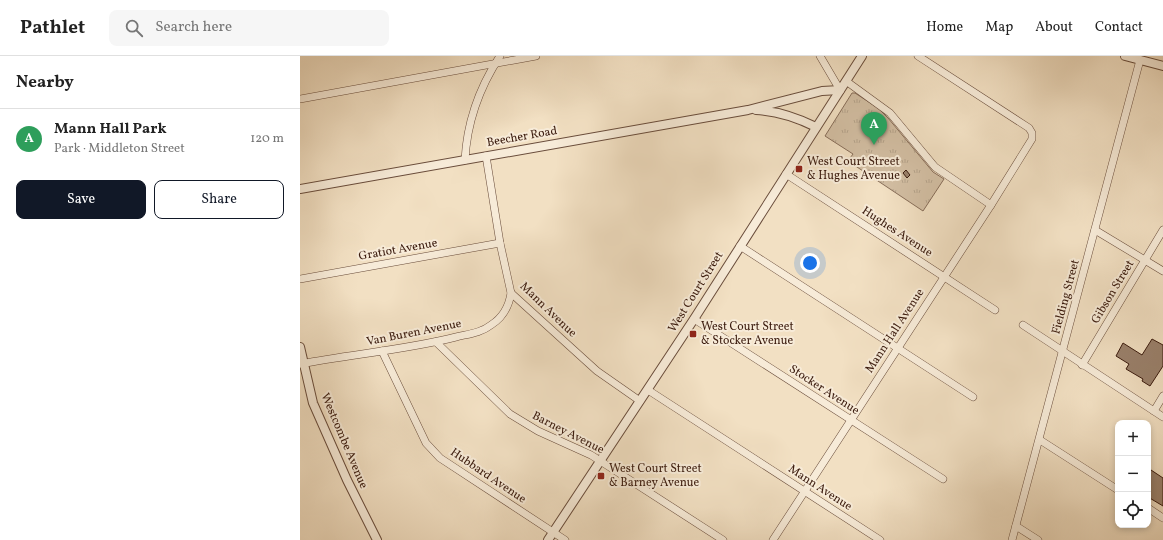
<!DOCTYPE html>
<html lang="en">
<head>
<meta charset="utf-8">
<style>
  :root { --surface:#fff; --page:#f6f6f6; --text:#222; --muted:#767676; --line:#e0e0e0; --accent:#111827 }
  body { margin:0; font-family:Vollkorn,serif; background:var(--page); color:var(--text) }
  .controls { position:absolute; right:12px; bottom:12px; display:grid; overflow:hidden; border-radius:8px; box-shadow:0 2px 6px #0003 }
  .controls button { width:36px; height:36px; display:grid; place-items:center; padding:0; border:0; border-bottom:1px solid var(--line); background:var(--surface); color:var(--text); font:20px sans-serif }
  .you { position:absolute; left:510px; top:207px; width:14px; height:14px; margin:-10px; border:3px solid #fff; border-radius:50%; background:#1a73e8; box-shadow:0 0 0 6px #1a73e833 }
  .badge { display:grid; place-items:center; width:26px; height:26px; border-radius:50%; background:var(--accent); color:#fff; font-size:13px; font-weight:700 }
  .pin { position:absolute; translate:-50% -33px; filter:drop-shadow(0 1px 2px #0008) }
  .pin::after { content:''; position:absolute; top:21px; width:14px; height:12px; background:inherit; clip-path:polygon(0 0,100% 0,50% 100%) }
  .list { margin:0; padding:0; list-style:none }
  h2 { display:flex; justify-content:space-between; align-items:center; height:52px; margin:0; padding:0 16px; font-size:17px }
  h2 small { font-size:13px; font-weight:400; color:var(--muted) }
  .list li { display:grid; grid-template-columns:26px 1fr auto; gap:12px; align-items:center; box-sizing:border-box; height:60px; padding:0 16px; border-top:1px solid var(--line) }
  .list b { display:block; font-size:15px; white-space:nowrap }
  .list p { margin:0; font-size:13px; white-space:nowrap; color:var(--muted) }
  .list em { font-size:13px; font-style:normal; color:var(--muted) }
  .actions { display:flex; gap:8px; padding:12px 16px }
  .actions a { flex:1; padding:9px 0; border:1px solid var(--accent); border-radius:8px; text-align:center; font-size:14px; color:var(--accent) }
  .actions .main { background:var(--accent); color:#fff }
  .icon { flex:none; width:22px; height:22px; fill:none; stroke:currentColor; stroke-width:2; stroke-linecap:round; stroke-linejoin:round }
  .map { position:relative; flex:none; width:863px; height:484px; overflow:hidden }
  header { display:flex; align-items:center; gap:24px; box-sizing:border-box; height:56px; padding:0 20px; background:var(--surface); border-bottom:1px solid var(--line) }
  header strong { font-size:19px }
  nav { display:flex; gap:22px; margin-inline-start:auto; font-size:14px }
  .search { width:280px; height:36px; background:var(--page); display:flex; align-items:center; gap:10px; box-sizing:border-box; padding:0 14px; border-radius:8px; color:var(--muted); font-size:15px }
  main { display:flex }
  aside { flex:1; background:var(--surface) }
  .map>svg:first-child { display:block }
  .park { fill:url(#park-tufts); stroke:#876d59 }
  .building { fill:#9a816c; stroke:#3b1b0e }
  .lines { fill:none; stroke-linecap:round; stroke-linejoin:round }
  .minor-casing { stroke:#694c3b; stroke-width:8 }
  .tertiary-casing { stroke:#694c3b; stroke-width:10 }
  .minor { stroke:#f7ebd8; stroke-width:7 }
  .tertiary { stroke:#f7ebd8; stroke-width:8 }
  .poi-dot { fill:#8f2418; stroke:#f7ebd8; stroke-width:1.5 }
  .labels { text-anchor:middle; dominant-baseline:central; stroke-width:4; stroke-linejoin:round; paint-order:stroke }
  .street-label { font-size:12px; fill:#3b1b0e; stroke:#f7ebd8 }
  .poi-label { font-size:12px; fill:#3b1b0e; stroke:#f7ebd8; text-anchor:start }
</style>
</head>
<body>
<header>
<strong>Pathlet</strong>
<div class="search"><svg class="icon" aria-label="search" viewBox="0 0 24 24"><circle cx="10" cy="10" r="6"/><path d="M15 15l6 6"/></svg>Search here</div>
<nav><a>Home</a><a>Map</a><a>About</a><a>Contact</a></nav>
</header>
<main>
<aside>
<h2>Nearby<small></small></h2>
<ul class="list">
<li><span class="badge" style="background:#2e9e5b">A</span><div><b>Mann Hall Park</b><p>Park · Middleton Street</p></div><em>120 m</em></li>
</ul>
<div class="actions"><a class="main">Save</a><a>Share</a></div>
</aside>
<div class="map">
<svg width="863" height="484" viewBox="0 0 863 484">
  <defs>
    <pattern id="park-tufts" width="24" height="20" patternUnits="userSpaceOnUse"><rect width="24" height="20" fill="#d3bfa4"/><path d="M3 7l-1-3M5 7V3M7 7l1-3M15 17l-1-3M17 17v-4M19 17l1-3" fill="none" stroke="#b6a48c"/></pattern>
  </defs>
  <rect width="100%" height="100%" fill="#f2e0c3"/>
  <filter id="stains"><feTurbulence type="fractalNoise" baseFrequency=".005" numOctaves="4"/><feColorMatrix values="0 0 0 0 .2 0 0 0 0 .09 0 0 0 0 .02 0 0 0 .5 -.17"/></filter>
  <radialGradient id="worn" r=".72"><stop offset=".6" stop-color="#630" stop-opacity="0"/><stop offset="1" stop-color="#630" stop-opacity=".3"/></radialGradient>
  <!-- park -->
  <polygon class="park" points="552,37 555,37 578,52 588,62 633,116 644,123 623,155 548,105 553,98 525,80"/>
  <!-- building -->
  <g class="building">
    <polygon points="606,114 610,119 607,122 603,117"/>
    <polygon points="852,283 863,289 863,310 850,330 842,325 843,323 826,313 829,308 816,300 823,287 842,299"/>
    <polygon points="848,412 863,422 863,450 848,441"/>
  </g>
  <g class="lines">
    <!-- minor casing -->
    <g class="minor-casing">
      <g id="minor">
        <polyline points="520,0 540,34"/>
        <polyline points="546,25 590,57 635,111 691,149"/>
        <polyline points="0,43 236,0"/>
        <polyline points="186,100 200,187 211,237 297,315 340,345"/>
        <path d="M165,104C167,65 179,32 200,0"/>
        <polyline points="486,118 695,254"/>
        <polyline points="795,174 863,215"/>
        <polyline points="440,190 673,341"/>
        <polyline points="0,223 200,187"/>
        <polyline points="394,263 643,423"/>
        <polyline points="723,269 863,361"/>
        <polyline points="136,286 210,358 238,375 291,399 423,484"/>
        <polyline points="82,295 126,387 140,402 265,484"/>
        <path d="M0,308C52,298 105,294 156,281C168,278 181,277 191,269C202,262 209,250 211,237"/>
        <polyline points="782,309 863,174"/>
        <polyline points="348,334 580,484"/>
        <polyline points="854,355 863,340"/>
        <polyline points="740,384 818,434"/>
        <polyline points="848,452 863,462"/>
        <polyline points="716,470 738,484"/>
        <polyline points="473,484 691,149 732,83 732,77 729,72 618,0"/>
        <polyline points="712,484 840,4"/>
      </g>
    </g>
    <!-- tertiary casing -->
    <g class="tertiary-casing">
      <g id="tertiary">
        <polyline points="825,0 863,10"/>
        <path d="M456,54C478,55 496,61 516,71"/>
        <polyline points="0,133 448,54 522,35 540,34"/>
        <polyline points="0,291 13,347 47,424 77,484"/>
        <polyline points="248,484 394,263 562,0"/>
      </g>
    </g>
    <!-- minor -->
    <use href="#minor" class="minor"/>
    <!-- tertiary -->
    <use href="#tertiary" class="tertiary"/>
  </g>
  <!-- markers -->
  <g class="poi-dot">
    <rect x="495" y="109" width="8" height="8" rx="2"/>
    <rect x="389" y="274" width="8" height="8" rx="2"/>
    <rect x="297" y="416" width="8" height="8" rx="2"/>
  </g>
  <g class="labels">
    <!-- street labels -->
    <g class="street-label">
      <text transform="translate(222 81) rotate(-10)">Beecher Road</text>
      <text transform="translate(597 176) rotate(33)">Hughes Avenue</text>
      <text transform="translate(98 194) rotate(-10)">Gratiot Avenue</text>
      <text transform="translate(396 236) rotate(-58)">West Court Street</text>
      <text transform="translate(813 236) rotate(-59)">Gibson Street</text>
      <text transform="translate(766 241) rotate(-75)">Fielding Street</text>
      <text transform="translate(248 254) rotate(44)">Mann Avenue</text>
      <text transform="translate(595 275) rotate(-57)">Mann Hall Avenue</text>
      <text transform="translate(114 277) rotate(-11)">Van Buren Avenue</text>
      <text transform="translate(524 334) rotate(33)">Stocker Avenue</text>
      <text transform="translate(268 377) rotate(27)">Barney Avenue</text>
      <text transform="translate(44 385) rotate(67)">Westcombe Avenue</text>
      <text transform="translate(188 420) rotate(34)">Hubbard Avenue</text>
      <text transform="translate(520 432) rotate(33)">Mann Avenue</text>
    </g>
    <!-- poi labels -->
    <g class="poi-label">
      <text x="507" y="106">West Court Street<tspan x="507" dy="14">&amp; Hughes Avenue</tspan></text>
      <text x="401" y="271">West Court Street<tspan x="401" dy="14">&amp; Stocker Avenue</tspan></text>
      <text x="309" y="413">West Court Street<tspan x="309" dy="14">&amp; Barney Avenue</tspan></text>
    </g>
  </g>
  <rect width="100%" height="100%" filter="url(#stains)"/>
  <rect width="100%" height="100%" fill="url(#worn)"/>
</svg>
<div class="controls">
<button>+</button>
<button>−</button>
<button><svg class="icon" aria-label="locate" viewBox="0 0 24 24"><circle cx="12" cy="12" r="6"/><path d="M12 2v4M12 18v4M2 12h4M18 12h4"/></svg></button>
</div>
<div class="you"></div>
<div class="pin badge" style="left:574px;top:89px;background:#2e9e5b">A</div>
</div>
</main>
</body>
</html>
